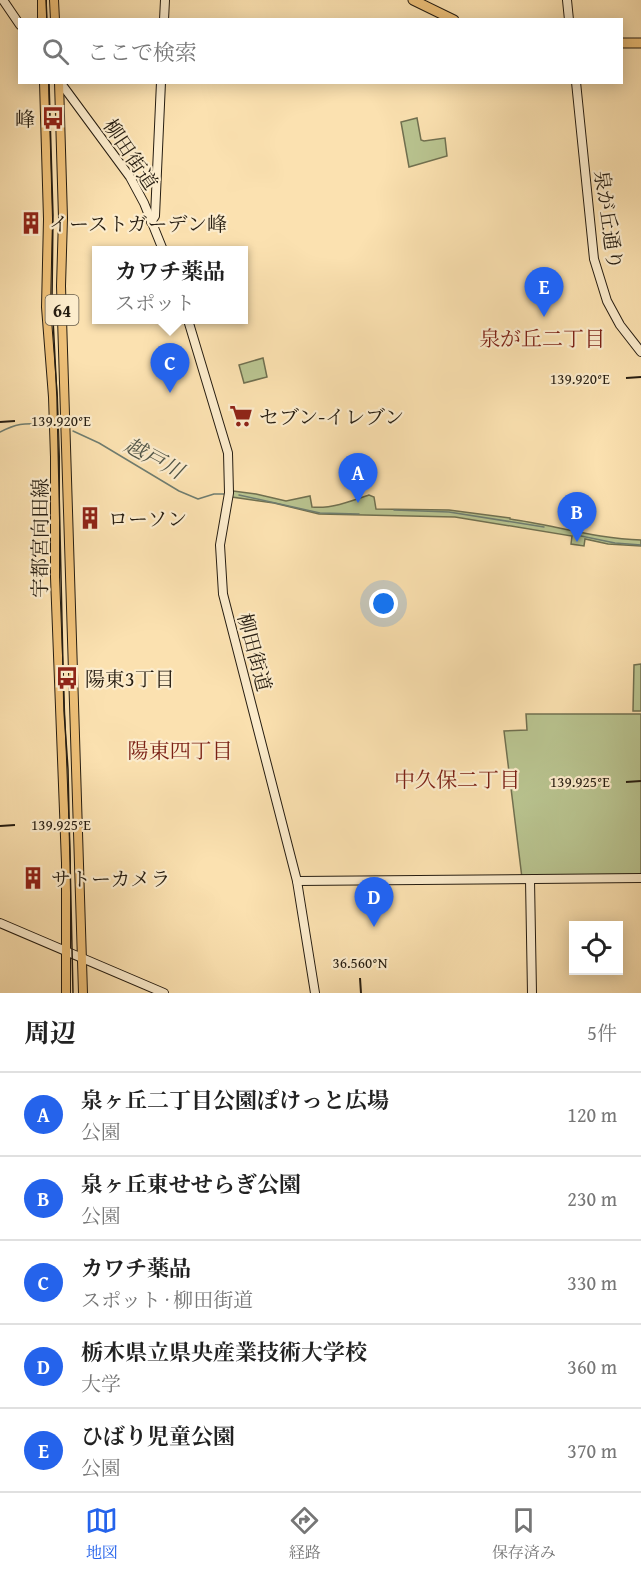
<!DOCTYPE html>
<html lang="ja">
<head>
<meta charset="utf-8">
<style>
  :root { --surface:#fff; --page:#f2f2f2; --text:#222; --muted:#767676; --line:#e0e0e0; --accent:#2563eb }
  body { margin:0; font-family:"Gentium Book Plus","Noto Serif JP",serif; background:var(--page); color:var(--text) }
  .controls { position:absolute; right:18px; bottom:18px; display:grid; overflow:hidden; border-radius:0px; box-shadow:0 3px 15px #0003 }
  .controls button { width:54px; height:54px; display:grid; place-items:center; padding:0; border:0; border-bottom:2px solid var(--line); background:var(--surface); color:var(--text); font:30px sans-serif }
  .you { position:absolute; left:384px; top:604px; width:21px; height:21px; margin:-15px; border:4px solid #fff; border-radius:50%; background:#1a73e8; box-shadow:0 0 0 9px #1a73e833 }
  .badge { display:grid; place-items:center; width:39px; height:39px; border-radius:50%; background:var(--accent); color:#fff; font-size:20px; font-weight:700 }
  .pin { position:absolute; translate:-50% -50px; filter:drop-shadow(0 2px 3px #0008) }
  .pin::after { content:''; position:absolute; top:32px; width:21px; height:18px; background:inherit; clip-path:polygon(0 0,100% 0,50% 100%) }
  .popup { position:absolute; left:92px; top:246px; width:156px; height:78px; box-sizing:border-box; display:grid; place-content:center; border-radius:0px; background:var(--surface); filter:drop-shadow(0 2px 4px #0005); font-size:20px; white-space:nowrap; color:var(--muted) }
  .popup b { font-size:22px; color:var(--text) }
  .popup::after { content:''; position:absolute; left:50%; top:100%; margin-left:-12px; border:12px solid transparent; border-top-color:var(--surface) }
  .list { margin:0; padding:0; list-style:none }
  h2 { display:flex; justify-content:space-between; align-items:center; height:78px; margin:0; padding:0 24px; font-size:26px }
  h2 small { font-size:20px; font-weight:400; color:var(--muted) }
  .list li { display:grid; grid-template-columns:39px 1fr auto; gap:18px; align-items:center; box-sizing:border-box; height:84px; padding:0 24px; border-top:2px solid var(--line) }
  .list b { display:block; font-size:22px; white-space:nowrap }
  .list p { margin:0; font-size:20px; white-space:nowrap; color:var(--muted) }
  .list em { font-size:20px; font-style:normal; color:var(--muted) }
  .icon { flex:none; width:33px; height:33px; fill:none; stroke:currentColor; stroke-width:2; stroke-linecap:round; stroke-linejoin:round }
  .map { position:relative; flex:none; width:641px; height:993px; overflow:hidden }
  .search { position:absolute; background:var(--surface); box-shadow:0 3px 15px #0003; left:18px; right:18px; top:18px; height:66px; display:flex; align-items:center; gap:15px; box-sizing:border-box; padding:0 21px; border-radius:0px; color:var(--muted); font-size:22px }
  .sheet { height:498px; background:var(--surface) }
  nav { display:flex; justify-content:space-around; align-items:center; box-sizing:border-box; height:84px; border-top:2px solid var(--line); background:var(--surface); font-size:16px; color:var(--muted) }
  nav a { display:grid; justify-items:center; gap:3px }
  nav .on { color:var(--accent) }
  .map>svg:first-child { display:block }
  .green { fill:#b9c490; stroke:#707050; stroke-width:1.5 }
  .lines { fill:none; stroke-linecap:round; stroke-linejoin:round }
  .stream { stroke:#6f7d70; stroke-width:1.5 }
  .secondary-casing { stroke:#261d11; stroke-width:10 }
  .primary-casing { stroke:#261d11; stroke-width:10 }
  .highway-casing { stroke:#261d11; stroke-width:11 }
  .secondary { stroke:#fceccc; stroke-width:8 }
  .primary { stroke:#eec078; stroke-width:8 }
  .highway { stroke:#eec078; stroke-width:9 }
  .tram { stroke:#261d11; stroke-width:1.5 }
  .ticks { fill:none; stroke:#261d11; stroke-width:2 }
  .labels { text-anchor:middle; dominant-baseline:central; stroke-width:4.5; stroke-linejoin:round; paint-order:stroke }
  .shield { fill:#fceccc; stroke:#665b49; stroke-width:1.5 }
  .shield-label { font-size:18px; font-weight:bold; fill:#261d11 }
  .poi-label { font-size:20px; fill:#261d11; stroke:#fceccc; text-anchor:start }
  .street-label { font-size:20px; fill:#261d11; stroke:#fceccc }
  .neighbourhood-label { font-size:21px; fill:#7a1f14; stroke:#fceccc }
  .water-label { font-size:21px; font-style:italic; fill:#505548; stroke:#fceccc }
  .ticks-label { font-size:15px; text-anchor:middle; fill:#261d11; stroke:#fceccc; stroke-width:4.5; stroke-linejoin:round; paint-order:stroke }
</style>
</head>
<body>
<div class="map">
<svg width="641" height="993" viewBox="0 0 641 993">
  <rect width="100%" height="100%" fill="#fbe1b0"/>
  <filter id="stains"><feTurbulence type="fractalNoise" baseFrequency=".00333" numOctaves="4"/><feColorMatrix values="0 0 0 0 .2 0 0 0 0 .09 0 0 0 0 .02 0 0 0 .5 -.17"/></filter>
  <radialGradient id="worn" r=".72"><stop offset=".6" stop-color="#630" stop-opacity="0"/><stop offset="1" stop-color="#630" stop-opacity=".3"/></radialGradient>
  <!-- green -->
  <g class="green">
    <polygon points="417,118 421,140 424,141 445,138 447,156 409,167 401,122"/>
    <polygon points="263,358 267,377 244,383 239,365"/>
    <path d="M233,491L256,494L286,501L310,496L312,507C331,509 352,501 369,495L374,497L376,509L449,510L510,518V519C554,525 597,539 641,540V546L608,544L585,539L584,546L571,544L572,536L455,517L319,514L274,503L232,497Z"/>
    <polygon points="641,664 641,711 633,711 634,665"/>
    <polygon points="526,714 641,714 641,876 522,878 504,731 527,730"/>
  </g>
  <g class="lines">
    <!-- stream -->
    <g class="stream">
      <polyline points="73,431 99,443 179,491 198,499 214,494 224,494"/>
      <path d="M0,432C21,421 27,424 49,424"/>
      <polyline points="239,495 320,513 359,514"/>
      <polyline points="394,510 449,512 544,527"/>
      <polyline points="581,536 615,543 641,545"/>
    </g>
    <!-- secondary casing -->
    <g class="secondary-casing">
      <g id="secondary">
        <polyline points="3,0 20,25"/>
        <polyline points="567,0 569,20"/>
        <polyline points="164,20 165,0"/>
        <polyline points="60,82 130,177 144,203 163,250"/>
        <polyline points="576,82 594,259 607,301 620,325 641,352"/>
        <polyline points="151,222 155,216 161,82"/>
        <polyline points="188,320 228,453 229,493 220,545 223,594 297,881 315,993"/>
        <polyline points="530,880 532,993"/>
        <polyline points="297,881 641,878"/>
        <polyline points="0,923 164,993"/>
      </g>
    </g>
    <!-- primary casing -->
    <g class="primary-casing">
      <g id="primary">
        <polyline points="42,0 42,20"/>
        <polyline points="54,0 55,20"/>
        <polyline points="44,82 48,219 46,307 53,397 55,457 55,577 66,863 66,993"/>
        <polyline points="59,82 63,218 61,286 83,993"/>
      </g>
    </g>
    <!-- highway casing -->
    <g class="highway-casing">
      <g id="highway">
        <polyline points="413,0 454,20"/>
        <polyline points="622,43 641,43"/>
      </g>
    </g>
    <!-- secondary -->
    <use href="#secondary" class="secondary"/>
    <!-- primary -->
    <use href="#primary" class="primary"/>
    <!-- highway -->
    <use href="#highway" class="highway"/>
    <!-- tram -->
    <g class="tram">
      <polyline points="46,0 47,20"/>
      <polyline points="49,82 53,215 52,300 57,397 64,711 68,769 73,993"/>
    </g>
  </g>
  <!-- ticks -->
  <path class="ticks" d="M626,378L641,377M0,422L15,421M626,782L641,781M0,826L15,825M360,978L361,993"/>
  <!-- icons -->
  <defs>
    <g id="bus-bare" transform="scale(1.8)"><path d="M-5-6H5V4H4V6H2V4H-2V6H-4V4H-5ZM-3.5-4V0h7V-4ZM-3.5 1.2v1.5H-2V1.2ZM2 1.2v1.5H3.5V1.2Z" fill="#8f2418" stroke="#fceccc" stroke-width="2.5" paint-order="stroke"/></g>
    <g id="building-bare" transform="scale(1.8)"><path d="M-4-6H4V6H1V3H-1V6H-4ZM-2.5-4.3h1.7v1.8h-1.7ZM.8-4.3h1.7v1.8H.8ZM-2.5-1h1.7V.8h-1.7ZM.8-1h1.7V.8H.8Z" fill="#8f2418" stroke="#fceccc" stroke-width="2.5" paint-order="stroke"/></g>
    <g id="supermarket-bare" transform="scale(1.8)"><path d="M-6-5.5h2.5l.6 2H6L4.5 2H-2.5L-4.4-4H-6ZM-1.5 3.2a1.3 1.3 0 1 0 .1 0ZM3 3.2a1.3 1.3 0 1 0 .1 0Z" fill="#8f2418" stroke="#fceccc" stroke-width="2.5" paint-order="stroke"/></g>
  </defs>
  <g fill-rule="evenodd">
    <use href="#bus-bare" x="53" y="118"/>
    <use href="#building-bare" x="31" y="223"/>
    <use href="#supermarket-bare" x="241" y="416"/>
    <use href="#building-bare" x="90" y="518"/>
    <use href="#bus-bare" x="67" y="678"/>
    <use href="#building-bare" x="33" y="878"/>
  </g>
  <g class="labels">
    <!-- shield labels -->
    <rect class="shield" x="45.5" y="295" width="33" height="30" rx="4.5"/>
    <g class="shield-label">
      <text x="62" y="310">64</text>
    </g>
    <!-- poi labels -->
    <g class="poi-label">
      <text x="35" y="118" text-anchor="end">峰</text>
      <text x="49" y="223">イーストガーデン峰</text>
      <text x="259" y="416">セブン-イレブン</text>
      <text x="108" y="518">ローソン</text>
      <text x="85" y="678">陽東3丁目</text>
      <text x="51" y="878">サトーカメラ</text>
    </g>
    <!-- street labels -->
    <g class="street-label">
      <text transform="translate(131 154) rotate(56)">柳田街道</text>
      <text transform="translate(609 220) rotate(82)">泉が丘通り</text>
      <text transform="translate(39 538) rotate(-90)">宇都宮向田線</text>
      <text transform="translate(255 652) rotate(75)">柳田街道</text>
    </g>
    <!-- neighbourhood labels -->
    <g class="neighbourhood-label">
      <text x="542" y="338">泉が丘二丁目</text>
      <text x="180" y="750">陽東四丁目</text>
      <text x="457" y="779">中久保二丁目</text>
    </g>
    <!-- water labels -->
    <g class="water-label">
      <text transform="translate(154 458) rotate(28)">越戸川</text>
    </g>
  </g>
  <g class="ticks-label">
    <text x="580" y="384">139.920°E</text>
    <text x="61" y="426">139.920°E</text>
    <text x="580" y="787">139.925°E</text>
    <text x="61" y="830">139.925°E</text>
    <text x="360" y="968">36.560°N</text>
  </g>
  <rect width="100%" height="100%" filter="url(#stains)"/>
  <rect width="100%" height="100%" fill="url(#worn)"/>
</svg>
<div class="controls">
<button><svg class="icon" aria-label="locate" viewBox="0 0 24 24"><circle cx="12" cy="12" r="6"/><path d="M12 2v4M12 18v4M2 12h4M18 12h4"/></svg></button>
</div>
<div class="you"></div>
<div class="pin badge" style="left:358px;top:503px">A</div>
<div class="pin badge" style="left:577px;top:542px">B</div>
<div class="pin badge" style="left:170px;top:393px">C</div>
<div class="popup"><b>カワチ薬品</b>スポット</div>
<div class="pin badge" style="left:374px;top:927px">D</div>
<div class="pin badge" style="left:544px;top:317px">E</div>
<div class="search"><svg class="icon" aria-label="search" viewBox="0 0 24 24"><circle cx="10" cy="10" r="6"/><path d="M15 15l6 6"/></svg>ここで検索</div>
</div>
<section class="sheet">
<h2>周辺<small>5件</small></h2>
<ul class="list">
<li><span class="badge">A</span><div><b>泉ヶ丘二丁目公園ぽけっと広場</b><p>公園</p></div><em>120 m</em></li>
<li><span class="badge">B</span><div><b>泉ヶ丘東せせらぎ公園</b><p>公園</p></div><em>230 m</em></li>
<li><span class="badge">C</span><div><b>カワチ薬品</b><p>スポット · 柳田街道</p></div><em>330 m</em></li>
<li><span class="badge">D</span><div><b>栃木県立県央産業技術大学校</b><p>大学</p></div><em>360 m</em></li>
<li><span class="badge">E</span><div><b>ひばり児童公園</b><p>公園</p></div><em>370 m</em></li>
</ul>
</section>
<nav>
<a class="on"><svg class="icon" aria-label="map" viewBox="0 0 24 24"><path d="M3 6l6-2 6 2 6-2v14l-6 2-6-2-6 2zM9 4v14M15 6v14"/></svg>地図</a>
<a><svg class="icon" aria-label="directions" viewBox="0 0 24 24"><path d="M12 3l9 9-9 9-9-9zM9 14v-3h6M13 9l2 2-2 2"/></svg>経路</a>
<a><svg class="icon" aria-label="saved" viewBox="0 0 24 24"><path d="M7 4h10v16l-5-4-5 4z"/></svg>保存済み</a>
</nav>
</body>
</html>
